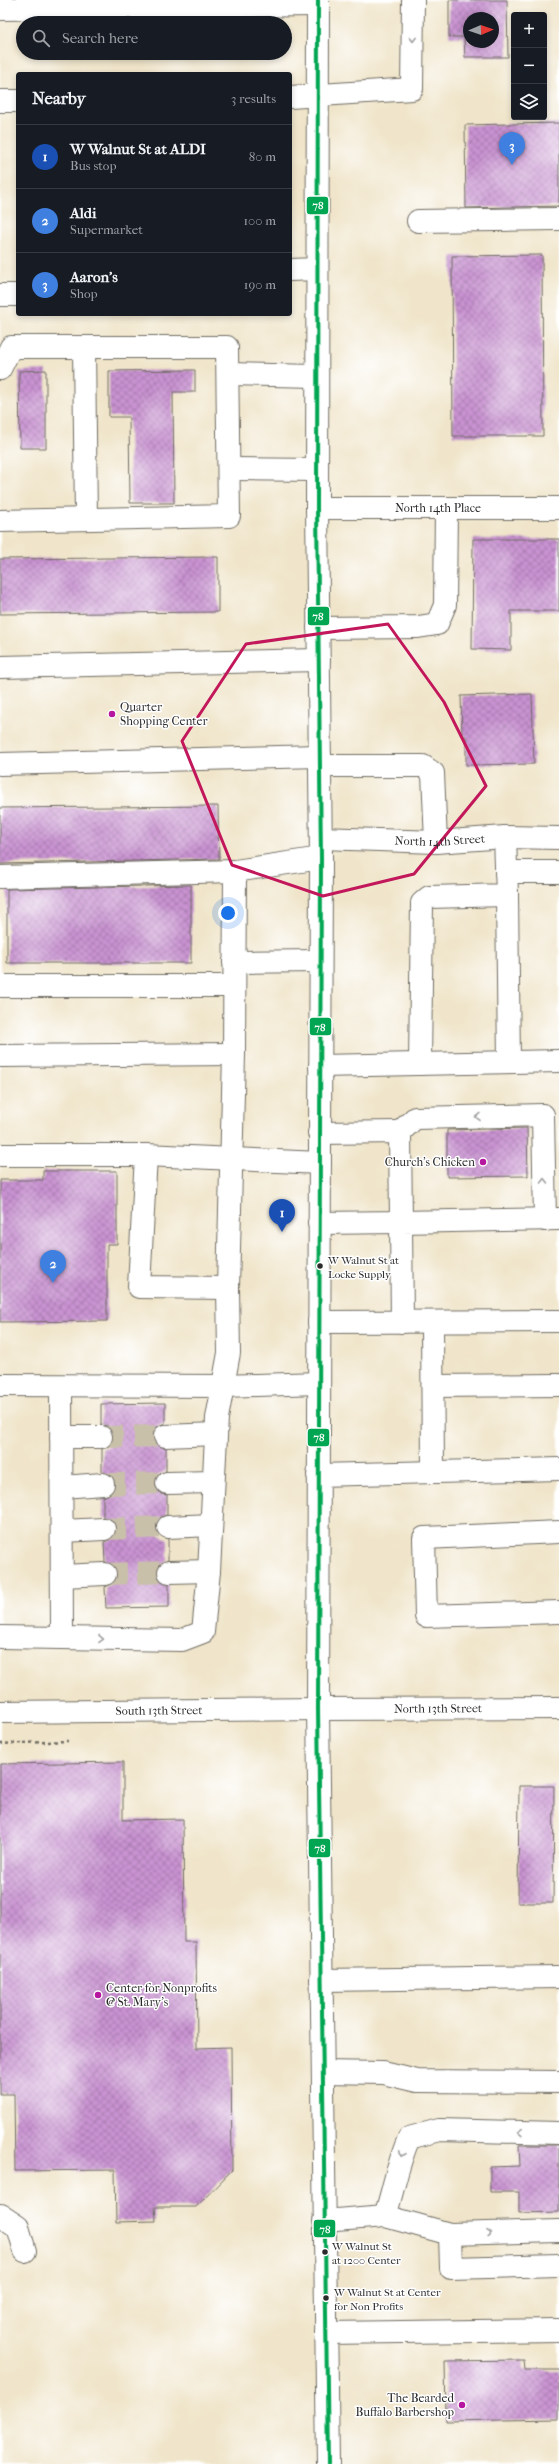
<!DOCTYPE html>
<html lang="en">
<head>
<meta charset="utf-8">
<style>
  :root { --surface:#171b24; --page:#20242c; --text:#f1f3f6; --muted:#9ea1a6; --line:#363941; --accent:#0f766e }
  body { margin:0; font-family:"IM FELL French Canon",serif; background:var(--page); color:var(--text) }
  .controls { position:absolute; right:12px; top:12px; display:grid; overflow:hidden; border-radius:4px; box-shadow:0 2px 6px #0003 }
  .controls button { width:36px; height:36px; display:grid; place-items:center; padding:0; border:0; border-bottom:1px solid var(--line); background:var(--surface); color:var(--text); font:20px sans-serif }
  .compass { position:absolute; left:463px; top:12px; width:36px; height:36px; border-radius:50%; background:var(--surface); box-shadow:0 2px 6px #0003; rotate:88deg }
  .you { position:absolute; left:228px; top:913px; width:14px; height:14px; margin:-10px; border:3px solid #fff; border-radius:50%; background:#1a73e8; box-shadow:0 0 0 6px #1a73e833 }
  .badge { display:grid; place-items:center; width:26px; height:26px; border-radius:50%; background:var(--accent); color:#fff; font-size:13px; font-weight:700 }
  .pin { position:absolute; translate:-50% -33px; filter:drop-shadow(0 1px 2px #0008) }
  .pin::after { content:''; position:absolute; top:21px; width:14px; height:12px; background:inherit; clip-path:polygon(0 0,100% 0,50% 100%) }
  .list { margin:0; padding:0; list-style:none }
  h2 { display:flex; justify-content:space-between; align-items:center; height:52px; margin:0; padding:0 16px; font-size:17px }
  h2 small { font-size:13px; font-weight:400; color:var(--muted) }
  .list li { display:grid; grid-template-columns:26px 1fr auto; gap:12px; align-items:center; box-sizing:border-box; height:64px; padding:0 16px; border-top:1px solid var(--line) }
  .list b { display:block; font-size:15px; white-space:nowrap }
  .list p { margin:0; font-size:13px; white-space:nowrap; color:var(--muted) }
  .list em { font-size:13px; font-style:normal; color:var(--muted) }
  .icon { flex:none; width:22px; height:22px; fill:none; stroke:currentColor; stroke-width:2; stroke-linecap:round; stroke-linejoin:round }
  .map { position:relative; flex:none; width:559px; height:2464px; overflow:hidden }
  .search { position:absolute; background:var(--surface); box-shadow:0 2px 6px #0003; left:16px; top:16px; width:276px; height:44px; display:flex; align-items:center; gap:10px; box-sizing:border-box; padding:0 14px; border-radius:22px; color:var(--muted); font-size:15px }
  .panel { position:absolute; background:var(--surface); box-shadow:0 2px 6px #0003; left:16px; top:72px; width:276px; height:244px; border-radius:4px }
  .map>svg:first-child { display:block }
  .building { fill:url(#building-cross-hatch); fill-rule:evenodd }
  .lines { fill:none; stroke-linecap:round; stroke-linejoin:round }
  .minor-tunnel { stroke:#c9c0aa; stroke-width:22; stroke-dasharray:22 11; stroke-linecap:butt }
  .minor-casing { stroke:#706c63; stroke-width:24 }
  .major-casing { stroke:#706c63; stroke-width:24 }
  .path { stroke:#706c63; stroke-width:2.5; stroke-dasharray:3 3; stroke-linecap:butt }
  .minor { stroke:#fff; stroke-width:22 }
  .major { stroke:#fff; stroke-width:22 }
  .bus-1-casing { stroke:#fff; stroke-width:7 }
  .bus-1 { stroke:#00a651; stroke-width:4 }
  .oneway { stroke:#a0a0a0 }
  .marked { fill:none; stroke:#c2185b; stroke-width:3; stroke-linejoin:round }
  .poi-dot { fill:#b5179e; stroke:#fff; stroke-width:1.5 }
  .bus-dot { fill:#2b2b2b; stroke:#fff; stroke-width:1.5 }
  .labels { text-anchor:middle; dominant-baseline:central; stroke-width:3; stroke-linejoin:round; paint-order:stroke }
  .bus-label { font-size:11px; fill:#2b2b2b; stroke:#fff; text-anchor:start }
  .street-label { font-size:12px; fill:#2b2b2b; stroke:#fff }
  .poi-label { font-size:12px; fill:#2b2b2b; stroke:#fff; text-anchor:start }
  .line-badge { stroke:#fff; stroke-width:1.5 }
  .badge-label { font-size:11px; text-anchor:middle; font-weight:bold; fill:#fff }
</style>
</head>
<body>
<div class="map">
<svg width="559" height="2464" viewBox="0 0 559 2464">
  <defs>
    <pattern id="building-cross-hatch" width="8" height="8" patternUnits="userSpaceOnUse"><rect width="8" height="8" fill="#c993d1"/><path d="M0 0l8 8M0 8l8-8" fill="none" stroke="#a378aa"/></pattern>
  </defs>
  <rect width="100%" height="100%" fill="#fff"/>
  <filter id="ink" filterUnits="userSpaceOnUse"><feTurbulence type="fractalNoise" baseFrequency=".025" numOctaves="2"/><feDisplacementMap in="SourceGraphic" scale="8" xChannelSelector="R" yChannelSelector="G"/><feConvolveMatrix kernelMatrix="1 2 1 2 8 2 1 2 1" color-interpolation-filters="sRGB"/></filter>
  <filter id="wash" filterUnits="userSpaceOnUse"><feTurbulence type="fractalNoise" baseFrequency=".012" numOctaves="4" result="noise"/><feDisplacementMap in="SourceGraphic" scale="16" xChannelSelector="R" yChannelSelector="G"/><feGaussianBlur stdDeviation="0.9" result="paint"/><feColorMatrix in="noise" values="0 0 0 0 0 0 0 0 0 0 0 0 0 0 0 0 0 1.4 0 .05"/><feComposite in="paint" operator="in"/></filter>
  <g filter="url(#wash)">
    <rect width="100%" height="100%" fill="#f0e5ca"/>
    <g id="blocks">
      <!-- building -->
      <g class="building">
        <path d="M449,0H507L508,57H465L464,37H449ZM469,18H493V42H469Z"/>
        <polygon points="559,123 559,206 466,208 465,125"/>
        <polygon points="542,255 543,436 453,436 452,256"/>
        <polygon points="46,370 46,448 20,448 19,371"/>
        <polygon points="195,370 195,392 173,392 174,503 130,503 129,417 109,417 109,371"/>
        <polygon points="473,539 559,539 559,611 511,611 511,650 472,649"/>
        <polygon points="218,557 218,612 0,614 0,559"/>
        <polygon points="532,694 534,764 466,765 466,736 462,736 461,696"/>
        <polygon points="218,806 219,859 0,864 0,808"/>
        <polygon points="191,885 191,963 7,963 7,889"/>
        <polygon points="527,1128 528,1176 447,1177 447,1130"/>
        <polygon points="43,1171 117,1171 117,1244 107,1244 107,1321 0,1322 0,1180 43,1180"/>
        <polygon points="165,1403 165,1423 158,1426 153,1436 155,1443 166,1448 166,1471 156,1477 155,1484 161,1494 167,1495 167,1515 161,1517 156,1527 158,1534 168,1539 168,1560 158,1566 157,1573 159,1579 169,1584 169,1607 106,1608 105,1587 112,1584 117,1574 115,1567 105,1562 104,1542 111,1539 116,1529 114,1522 103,1517 103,1497 110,1494 115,1483 113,1477 102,1472 102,1449 112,1444 113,1437 108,1426 101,1425 101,1404"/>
        <polygon points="123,1762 123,1820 183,1819 184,1942 196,1942 197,2048 231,2047 232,2170 196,2207 155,2207 156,2221 116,2222 115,2170 15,2171 14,2094 0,2094 0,1764"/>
        <polygon points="519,1786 554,1786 553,1903 518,1903"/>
        <polygon points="519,2145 559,2145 559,2212 519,2213 519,2192 490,2192 490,2167 520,2166"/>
        <polygon points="524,2360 525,2370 559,2370 559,2419 446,2421 445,2361"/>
      </g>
    </g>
  </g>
  <g filter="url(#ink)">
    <use href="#blocks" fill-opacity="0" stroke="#706c63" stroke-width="1"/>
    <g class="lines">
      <!-- minor-tunnel -->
      <g class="minor-tunnel">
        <polyline points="101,1437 165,1436"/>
        <polyline points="103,1484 167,1483"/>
        <polyline points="104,1529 168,1527"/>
        <polyline points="105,1574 169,1572"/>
      </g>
      <!-- minor casing -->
      <g class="minor-casing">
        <g id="minor">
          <polyline points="0,9 318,5"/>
          <polyline points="290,97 412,89 413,0"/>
          <polyline points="0,101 18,101"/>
          <polyline points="418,221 559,219"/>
          <polyline points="290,270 317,269"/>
          <polyline points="0,295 18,295"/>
          <polyline points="84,347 86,519"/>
          <polyline points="0,369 11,347 227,347 229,516 0,521"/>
          <polyline points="229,374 317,376"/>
          <polyline points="229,469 317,470"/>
          <path id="s1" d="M317,508H559"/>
          <polyline points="318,628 418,627 437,624 445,605 446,508"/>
          <polyline points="0,667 319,660"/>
          <polyline points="0,764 320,756"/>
          <polyline points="320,766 423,766 433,773 436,842"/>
          <path id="s2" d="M321,838L436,842L505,837L559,838"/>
          <polyline points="506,872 559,872"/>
          <polyline points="0,877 235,871 321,858"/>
          <polyline points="507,895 509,1062"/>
          <polyline points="234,962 320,961"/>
          <polyline points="0,986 234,986"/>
          <polyline points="0,1056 234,1054"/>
          <polyline points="420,1064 422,903 429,897 507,895 505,837"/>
          <polyline points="320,1066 559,1061"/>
          <polyline points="400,1132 415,1118 543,1115 545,1220"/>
          <polyline points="0,1155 146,1155 320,1163"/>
          <polyline points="146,1155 139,1287 228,1288"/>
          <polyline points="319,1223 401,1222 400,1132 319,1133"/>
          <polyline points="319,1322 559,1321"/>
          <polyline points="402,1322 401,1222 559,1219"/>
          <polyline points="432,1322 433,1472"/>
          <polyline points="0,1385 223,1386 319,1383"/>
          <polyline points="61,1386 62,1638"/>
          <polyline points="433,1386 559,1385"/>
          <polyline points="165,1436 216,1434"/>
          <polyline points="61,1437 101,1437"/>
          <polyline points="318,1475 559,1469"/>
          <polyline points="167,1483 213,1482"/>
          <polyline points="62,1487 103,1484"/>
          <polyline points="168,1527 211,1525"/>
          <polyline points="62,1531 104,1529"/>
          <polyline points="559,1532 424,1538 426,1616 559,1612"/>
          <polyline points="169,1572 209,1571"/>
          <polyline points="62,1576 105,1574"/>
          <polyline points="0,1637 182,1640 203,1632 209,1571 217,1418 229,1353 228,1288 234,1054 235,871"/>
          <path id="s3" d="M0,1712L318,1709"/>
          <polyline points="321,1980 559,1977"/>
          <polyline points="323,2072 383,2073 417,2081 559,2082"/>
          <polyline points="0,2215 18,2227 25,2251"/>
          <path d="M385,2216C394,2188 397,2165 409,2138L439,2130L559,2133"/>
          <polyline points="324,2221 385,2216 450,2234 451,2268 559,2265"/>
          <polyline points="450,2234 559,2231"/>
          <polyline points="326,2333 559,2330"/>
        </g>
      </g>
      <!-- major casing -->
      <g class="major-casing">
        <g id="major">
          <polyline points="318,0 317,508 321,858 318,1709 328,2464"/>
          <path id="s4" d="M318,1709L559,1708"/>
        </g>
      </g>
      <!-- path -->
      <polyline class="path" points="0,1744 68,1741"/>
      <!-- minor -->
      <use href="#minor" class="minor"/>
      <!-- major -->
      <use href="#major" class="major"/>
      <!-- bus-1 casing -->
      <g class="bus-1-casing">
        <polyline id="bus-1" points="318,0 317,508 321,858 318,1709 328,2464"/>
      </g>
      <!-- bus-1 -->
      <use href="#bus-1" class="bus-1"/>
    </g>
    <!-- one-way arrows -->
    <defs><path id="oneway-chevron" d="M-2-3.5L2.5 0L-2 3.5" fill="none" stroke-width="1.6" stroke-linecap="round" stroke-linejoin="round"/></defs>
    <g class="oneway">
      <use href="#oneway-chevron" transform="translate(413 39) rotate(90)"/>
      <use href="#oneway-chevron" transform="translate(478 1117) rotate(179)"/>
      <use href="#oneway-chevron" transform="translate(544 1181) rotate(-91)"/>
      <use href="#oneway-chevron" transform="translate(101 1639) rotate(1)"/>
      <use href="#oneway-chevron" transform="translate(520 2132) rotate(-178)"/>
      <use href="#oneway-chevron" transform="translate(402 2154) rotate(115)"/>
      <use href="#oneway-chevron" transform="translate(489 2233) rotate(-1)"/>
    </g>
  </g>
  <!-- marked area -->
  <path class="marked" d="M388,624L444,702L486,786L414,874L323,896L232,865L182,741L246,644Z"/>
  <!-- markers -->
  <g class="poi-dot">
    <circle cx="112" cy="714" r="4"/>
    <circle cx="483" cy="1162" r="4"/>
    <circle cx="98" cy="1995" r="4"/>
    <circle cx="462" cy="2405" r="4"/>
  </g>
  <g class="bus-dot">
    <circle cx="320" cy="1266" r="3.5"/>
    <circle cx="325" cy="2252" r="3.5"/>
    <circle cx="326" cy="2298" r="3.5"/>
  </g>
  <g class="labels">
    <!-- bus labels -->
    <g class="bus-label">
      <text x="328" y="1260">W Walnut St at<tspan x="328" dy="14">Locke Supply</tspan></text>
      <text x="332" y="2246">W Walnut St<tspan x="332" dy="14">at 1200 Center</tspan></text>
      <text x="334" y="2292">W Walnut St at Center<tspan x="334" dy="14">for Non Profits</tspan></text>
    </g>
    <!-- street labels -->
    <g class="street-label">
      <text stroke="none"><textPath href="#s1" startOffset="121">North 14th Place</textPath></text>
      <text stroke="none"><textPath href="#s2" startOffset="119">North 14th Street</textPath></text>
      <text stroke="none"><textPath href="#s4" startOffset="120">North 13th Street</textPath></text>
      <text stroke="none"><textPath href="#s3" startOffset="159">South 13th Street</textPath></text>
    </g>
    <!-- poi labels -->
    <g class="poi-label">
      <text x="120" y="707">Quarter<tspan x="120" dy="14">Shopping Center</tspan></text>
      <text x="475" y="1162" text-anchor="end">Church's Chicken</text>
      <text x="106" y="1988">Center for Nonprofits<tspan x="106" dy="14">@ St. Mary's</tspan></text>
      <text x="454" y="2398" text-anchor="end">The Bearded<tspan x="454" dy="14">Buffalo Barbershop</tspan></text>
    </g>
  </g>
  <g class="line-badge">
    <rect x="306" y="196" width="23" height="19" rx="4" fill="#00a651"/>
    <rect x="307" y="606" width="23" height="20" rx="4" fill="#00a651"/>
    <rect x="309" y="1017" width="23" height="19" rx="4" fill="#00a651"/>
    <rect x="307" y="1428" width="23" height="19" rx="4" fill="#00a651"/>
    <rect x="308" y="1838" width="23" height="20" rx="4" fill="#00a651"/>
    <rect x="313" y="2219" width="23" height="19" rx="4" fill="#00a651"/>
  </g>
  <g class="badge-label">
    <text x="318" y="209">78</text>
    <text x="318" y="620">78</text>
    <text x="320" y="1031">78</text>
    <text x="319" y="1441">78</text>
    <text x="320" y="1852">78</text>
    <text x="325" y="2233">78</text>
  </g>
</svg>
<div class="controls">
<button>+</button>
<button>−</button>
<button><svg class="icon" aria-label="layers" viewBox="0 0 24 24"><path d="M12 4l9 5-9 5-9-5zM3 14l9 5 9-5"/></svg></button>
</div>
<svg class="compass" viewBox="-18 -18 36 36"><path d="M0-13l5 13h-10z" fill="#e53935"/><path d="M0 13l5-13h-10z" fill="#9ea1a6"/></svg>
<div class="you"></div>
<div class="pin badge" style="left:282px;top:1232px;background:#1a4fb4">1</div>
<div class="pin badge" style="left:53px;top:1283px;background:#3f7fe0">2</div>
<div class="pin badge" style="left:512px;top:165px;background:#3f7fe0">3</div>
<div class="search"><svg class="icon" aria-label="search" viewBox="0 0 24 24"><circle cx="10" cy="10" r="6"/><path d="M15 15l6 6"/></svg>Search here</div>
<section class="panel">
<h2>Nearby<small>3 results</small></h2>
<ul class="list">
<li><span class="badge" style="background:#1a4fb4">1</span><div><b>W Walnut St at ALDI</b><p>Bus stop</p></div><em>80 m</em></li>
<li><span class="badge" style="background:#3f7fe0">2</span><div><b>Aldi</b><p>Supermarket</p></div><em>100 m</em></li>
<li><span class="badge" style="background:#3f7fe0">3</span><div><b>Aaron's</b><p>Shop</p></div><em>190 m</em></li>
</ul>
</section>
</div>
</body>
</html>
